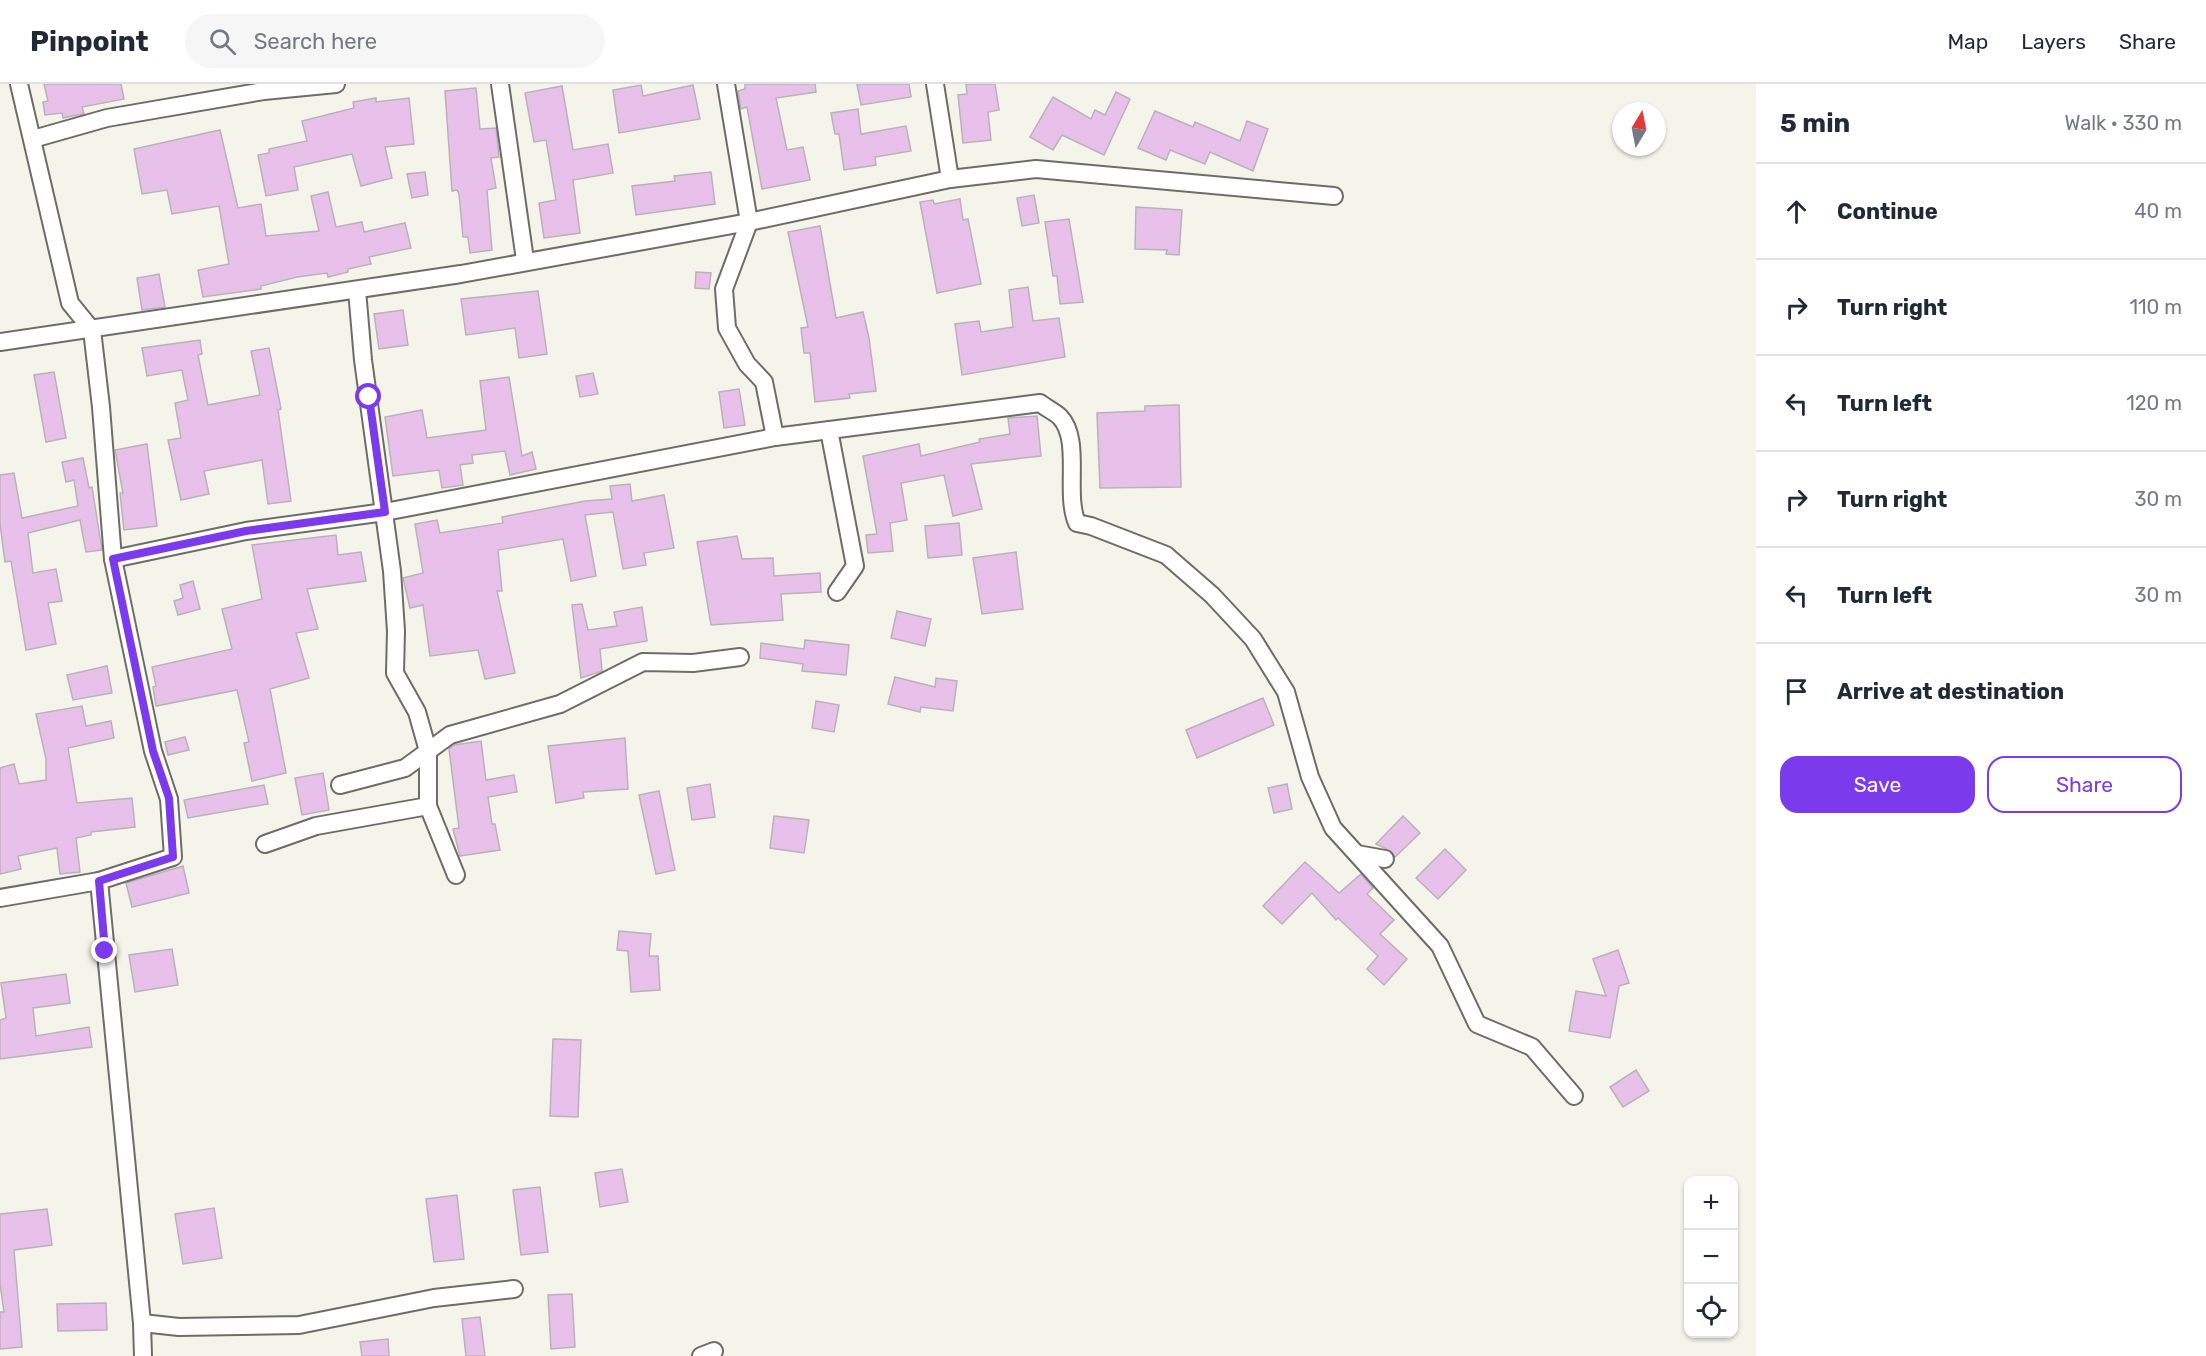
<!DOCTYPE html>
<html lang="en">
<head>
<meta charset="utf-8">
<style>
  :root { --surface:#fff; --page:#f6f6f7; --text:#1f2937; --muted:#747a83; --line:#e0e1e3; --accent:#7c3aed }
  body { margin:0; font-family:Rubik,sans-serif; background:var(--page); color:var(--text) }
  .controls { position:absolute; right:18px; bottom:18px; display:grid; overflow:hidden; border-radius:12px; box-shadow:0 2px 4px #0004 }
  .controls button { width:54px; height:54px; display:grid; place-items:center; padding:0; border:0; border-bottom:2px solid var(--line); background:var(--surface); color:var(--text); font:30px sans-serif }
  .compass { position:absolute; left:1612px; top:18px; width:54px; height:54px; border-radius:50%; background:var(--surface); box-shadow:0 2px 4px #0004; rotate:10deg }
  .stop { position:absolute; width:18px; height:18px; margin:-14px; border:4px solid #7c3aed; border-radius:50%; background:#fff }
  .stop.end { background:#7c3aed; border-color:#fff; box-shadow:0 2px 6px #0008 }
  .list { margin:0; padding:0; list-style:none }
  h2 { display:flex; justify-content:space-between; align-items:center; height:78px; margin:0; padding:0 24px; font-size:26px }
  h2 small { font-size:20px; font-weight:400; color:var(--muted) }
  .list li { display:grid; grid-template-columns:39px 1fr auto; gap:18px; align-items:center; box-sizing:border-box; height:96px; padding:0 24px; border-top:2px solid var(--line) }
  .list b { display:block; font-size:22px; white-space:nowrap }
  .list em { font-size:20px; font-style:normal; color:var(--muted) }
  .actions { display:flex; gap:12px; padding:18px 24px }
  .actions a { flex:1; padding:14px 0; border:2px solid var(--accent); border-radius:18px; text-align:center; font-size:21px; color:var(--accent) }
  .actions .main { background:var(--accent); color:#fff }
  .icon { flex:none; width:33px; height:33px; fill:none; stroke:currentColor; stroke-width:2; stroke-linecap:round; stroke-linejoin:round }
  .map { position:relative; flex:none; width:1756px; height:1272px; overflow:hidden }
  header { display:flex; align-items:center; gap:36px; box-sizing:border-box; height:84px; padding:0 30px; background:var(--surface); border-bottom:2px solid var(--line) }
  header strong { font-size:28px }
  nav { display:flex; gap:33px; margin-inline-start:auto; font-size:21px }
  .search { width:420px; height:54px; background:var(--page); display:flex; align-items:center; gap:15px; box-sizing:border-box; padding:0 21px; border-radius:33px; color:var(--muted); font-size:22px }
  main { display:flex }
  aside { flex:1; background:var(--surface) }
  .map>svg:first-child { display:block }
  .building { fill:#e8c1eb; stroke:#b9b2b9; stroke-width:1.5 }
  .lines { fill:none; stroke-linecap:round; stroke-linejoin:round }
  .minor-casing { stroke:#6e6d65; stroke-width:20 }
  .minor { stroke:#fff; stroke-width:16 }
  .route { stroke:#7c3aed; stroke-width:8 }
</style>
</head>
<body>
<header>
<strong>Pinpoint</strong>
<div class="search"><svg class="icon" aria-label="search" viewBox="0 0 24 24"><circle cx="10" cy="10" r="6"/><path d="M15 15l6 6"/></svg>Search here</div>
<nav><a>Map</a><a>Layers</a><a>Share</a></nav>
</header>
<main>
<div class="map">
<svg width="1756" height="1272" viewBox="0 0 1756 1272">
  <rect width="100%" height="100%" fill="#f4f4ea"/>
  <!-- building -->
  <g class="building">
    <polygon points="44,0 121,0 124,15 82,23 84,30 77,31 63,34 62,29 45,31 43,18 48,17"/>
    <polygon points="745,0 815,0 816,8 776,14 787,66 803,63 810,96 762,105 747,23 741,25 738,7 745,5"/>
    <polygon points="857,0 909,0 911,13 861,21"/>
    <polygon points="966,0 995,0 999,26 988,28 991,56 963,59 958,11 967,10"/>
    <polygon points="641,1 643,12 693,1 700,35 619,49 613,6"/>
    <polygon points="562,2 573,66 608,60 613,89 573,96 580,149 544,154 539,119 556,116 546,56 534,58 525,9"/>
    <polygon points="476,4 480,45 496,44 499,73 491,74 496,104 487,106 492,166 470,169 468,153 463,153 459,110 457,106 452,107 445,7"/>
    <polygon points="1116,8 1130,15 1104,71 1062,51 1053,66 1030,53 1053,13 1091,35 1095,26 1105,31"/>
    <polygon points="376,14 376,18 409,14 414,60 385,63 392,94 361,102 352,70 294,83 298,106 266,112 258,71 269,69 269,65 307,57 302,37 354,24 353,18"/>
    <polygon points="858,25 861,50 906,42 911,67 875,73 876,81 844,86 839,50 835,50 831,29"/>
    <polygon points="1155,27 1193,43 1195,38 1240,57 1247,37 1268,45 1253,87 1210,68 1205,80 1170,66 1166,76 1138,64"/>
    <polygon points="220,46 238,124 261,120 266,152 319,147 311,112 328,108 336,143 362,138 364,148 405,139 411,164 369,173 371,180 348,185 348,188 328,193 327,189 297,193 261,202 261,205 203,213 198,186 229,180 219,122 172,130 167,106 142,110 134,65"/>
    <polygon points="425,88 428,111 412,114 407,90"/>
    <polygon points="711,88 715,120 636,131 632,102 675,97 674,92"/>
    <polygon points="1034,111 1039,139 1022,142 1017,114"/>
    <polygon points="960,115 963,136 968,135 981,200 937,209 920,118 933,116 934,120"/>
    <polygon points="1136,123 1182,126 1179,171 1166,170 1167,166 1135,165"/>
    <polygon points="1069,135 1083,218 1060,220 1057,192 1053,192 1045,138"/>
    <polygon points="820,142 836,234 863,228 869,254 876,307 849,310 850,314 815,318 810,269 804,269 801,244 808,243 788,148"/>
    <polygon points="696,188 711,189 709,205 695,204"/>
    <polygon points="159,190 165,223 142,226 137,194"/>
    <polygon points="1028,203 1033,237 1059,234 1065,273 962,291 955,240 979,237 981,248 1013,243 1009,206"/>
    <polygon points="538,207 547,270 519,274 515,244 466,251 461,215"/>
    <polygon points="403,226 408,261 379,265 374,230"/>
    <polygon points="200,256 202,270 198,271 208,321 260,311 251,267 269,264 281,325 278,326 291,417 268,420 262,376 204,387 209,410 181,416 168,356 181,354 175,319 188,316 182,286 147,292 142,264"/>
    <polygon points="54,288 66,354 46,358 34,291"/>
    <polygon points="593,289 598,310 580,313 576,292"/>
    <polygon points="509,293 522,372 532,368 536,385 510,391 505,367 472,371 473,379 460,381 463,401 442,404 439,386 393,392 385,333 422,326 427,354 486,346 480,297"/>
    <polygon points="739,305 745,341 724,344 719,308"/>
    <polygon points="1179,321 1181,403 1100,404 1097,329 1145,327 1145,322"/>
    <polygon points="1037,332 1041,372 971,380 982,425 953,432 944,391 901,399 907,436 890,439 893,467 868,469 866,451 877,450 863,372 919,360 921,372 980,358 979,355 1010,350 1008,334"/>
    <polygon points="147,360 157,442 124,446 120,409 123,409 115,366"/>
    <polygon points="83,374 89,404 92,403 102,466 86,468 80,436 28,449 33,489 56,485 62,517 48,519 56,560 26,566 11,477 5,478 0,440 0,391 14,389 22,434 78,422 74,396 66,398 62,378"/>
    <polygon points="630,400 632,417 664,411 674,464 644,469 646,481 623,485 613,428 585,431 596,492 571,497 563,455 498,466 502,507 497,507 515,589 485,595 478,566 430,572 423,521 410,524 403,494 423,489 415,440 437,436 440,449 503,439 502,433 585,417 612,415 610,402"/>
    <polygon points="959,439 962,471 928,474 925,442"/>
    <polygon points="336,451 338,471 361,468 366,497 307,505 318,545 296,549 309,594 270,605 286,689 252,697 244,659 249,658 237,606 156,622 153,603 156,602 152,583 232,565 222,525 262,515 252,461"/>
    <polygon points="737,452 742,475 773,474 774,492 820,489 821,508 781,510 783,536 711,541 697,458"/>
    <polygon points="1016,468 1023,525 982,530 973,474"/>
    <polygon points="193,497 200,525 178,531 174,517 183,514 180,501"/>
    <polygon points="582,520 588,546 617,542 614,528 642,523 647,557 600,565 602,587 581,594 572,521"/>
    <polygon points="897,527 931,535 925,562 891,554"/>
    <polygon points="805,556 849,561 846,591 802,587 803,580 760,574 761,559 804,565"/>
    <polygon points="107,582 112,609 73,616 67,591"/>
    <polygon points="895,593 935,603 936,594 957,597 953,627 921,623 920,628 888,620"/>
    <polygon points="1263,614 1274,641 1197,674 1186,646"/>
    <polygon points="816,617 839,621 834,648 812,644"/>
    <polygon points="82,622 86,642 111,637 114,654 68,664 77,719 132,714 135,743 91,748 91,751 76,754 80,788 60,790 57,764 18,772 21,785 0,790 0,684 14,680 19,700 46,696 46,675 36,630"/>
    <polygon points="185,653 189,666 168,671 165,658"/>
    <polygon points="625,654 628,705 583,708 584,714 556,719 548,662"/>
    <polygon points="481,657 486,696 514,691 517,708 488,713 492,740 495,740 500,766 460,772 453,745 459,744 449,665 454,661"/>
    <polygon points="323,689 329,726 302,731 295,694"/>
    <polygon points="710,700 715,733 692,736 687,704"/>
    <polygon points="1287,700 1292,725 1274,729 1268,704"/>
    <polygon points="264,701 268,720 188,734 184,716"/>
    <polygon points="659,707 675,786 656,790 639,711"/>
    <polygon points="774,732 809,736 804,769 770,764"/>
    <polygon points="1403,732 1420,749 1395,773 1391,767 1376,760"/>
    <polygon points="1445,765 1466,786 1438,815 1416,794"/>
    <polygon points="1305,778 1339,809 1361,790 1373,804 1367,810 1394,836 1380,850 1407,875 1384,901 1367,885 1378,872 1338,834 1336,836 1312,809 1282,840 1263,822"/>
    <polygon points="183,782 189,809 132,823 126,799"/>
    <polygon points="619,847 651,850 649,872 658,872 660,906 631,908 628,867 617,866"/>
    <polygon points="172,865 178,901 135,908 129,871"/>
    <polygon points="1618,866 1629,899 1619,902 1610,954 1569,947 1576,907 1606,912 1593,875"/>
    <polygon points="66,890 70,919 33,924 36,952 89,943 92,963 0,975 0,936 6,934 1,899"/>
    <polygon points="553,955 581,956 578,1033 550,1032"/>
    <polygon points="1636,986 1649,1007 1623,1023 1610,1003"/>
    <polygon points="622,1085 628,1118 600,1123 595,1089"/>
    <polygon points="540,1103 548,1168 521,1171 513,1106"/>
    <polygon points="457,1111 464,1175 434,1178 426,1115"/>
    <polygon points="214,1124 222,1174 183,1180 175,1130"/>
    <polygon points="47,1125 52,1161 14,1166 22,1263 0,1265 0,1228 4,1228 0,1200 0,1130"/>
    <polygon points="572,1210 575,1263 551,1265 548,1211"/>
    <polygon points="106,1219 107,1246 58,1247 57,1220"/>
    <polygon points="480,1233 485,1272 466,1272 462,1235"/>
    <polygon points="388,1255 389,1272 362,1272 360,1258"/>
  </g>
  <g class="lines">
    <!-- minor casing -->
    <g class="minor-casing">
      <g id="minor">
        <polyline points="500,0 525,176"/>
        <polyline points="726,0 749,138 724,205 727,244 747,280 764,298 775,353"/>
        <polyline points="935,0 950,95"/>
        <polyline points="33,55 107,34 264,7 336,0"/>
        <polyline points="357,206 363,276 392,487 396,547 395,589 417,628 428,667 428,722 456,791"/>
        <polyline points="0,258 461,190 749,138 950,95 1036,85 1334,112"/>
        <polyline points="829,346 855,482 837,508"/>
        <path d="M113,475L246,447L385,428L775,353L1040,319C1046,324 1055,328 1060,333C1082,356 1064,409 1077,439L1091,442L1166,471L1212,511L1253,555L1286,608L1310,693L1333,744L1440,862L1477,940L1532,963L1574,1012"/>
        <polyline points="340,701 405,684 450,651 560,620 643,578 693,579 740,573"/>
        <polyline points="265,760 316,742 428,722"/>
        <polyline points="1357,770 1385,775"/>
        <polyline points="99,797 142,1239 143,1272"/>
        <polyline points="0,814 99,797 173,773 169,715 153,667 113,475 101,323 92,246 70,219 19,0"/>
        <polyline points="142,1239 179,1243 299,1241 434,1214 514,1205"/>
        <polyline points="701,1272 714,1267"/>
      </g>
    </g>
    <!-- minor -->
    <use href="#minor" class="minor"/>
  </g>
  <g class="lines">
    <!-- route -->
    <polyline class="route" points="105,867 99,797 173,773 169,714 153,667 113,475 246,447 385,428 369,313"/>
  </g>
</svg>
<div class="controls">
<button>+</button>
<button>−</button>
<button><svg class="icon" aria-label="locate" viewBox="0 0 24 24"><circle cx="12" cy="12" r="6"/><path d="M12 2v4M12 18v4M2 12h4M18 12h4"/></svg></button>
</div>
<svg class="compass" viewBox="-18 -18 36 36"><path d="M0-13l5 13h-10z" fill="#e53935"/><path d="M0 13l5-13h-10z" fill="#747a83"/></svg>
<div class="stop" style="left:369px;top:313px"></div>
<div class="stop end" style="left:105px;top:867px"></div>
</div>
<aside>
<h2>5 min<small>Walk · 330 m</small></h2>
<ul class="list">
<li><svg class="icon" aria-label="ahead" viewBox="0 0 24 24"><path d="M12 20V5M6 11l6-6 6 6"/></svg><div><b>Continue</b></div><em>40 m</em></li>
<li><svg class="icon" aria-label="right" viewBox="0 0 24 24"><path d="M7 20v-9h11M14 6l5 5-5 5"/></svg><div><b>Turn right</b></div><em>110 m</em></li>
<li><svg class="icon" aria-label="left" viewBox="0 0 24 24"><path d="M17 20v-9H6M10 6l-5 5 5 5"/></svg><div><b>Turn left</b></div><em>120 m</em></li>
<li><svg class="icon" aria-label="right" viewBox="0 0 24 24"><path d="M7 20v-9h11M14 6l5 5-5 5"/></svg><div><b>Turn right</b></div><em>30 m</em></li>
<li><svg class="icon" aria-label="left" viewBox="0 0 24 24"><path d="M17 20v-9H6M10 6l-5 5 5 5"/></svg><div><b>Turn left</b></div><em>30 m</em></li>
<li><svg class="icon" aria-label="arrive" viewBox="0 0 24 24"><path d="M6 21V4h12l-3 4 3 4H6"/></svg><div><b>Arrive at destination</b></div></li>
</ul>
<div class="actions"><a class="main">Save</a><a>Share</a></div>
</aside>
</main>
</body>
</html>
